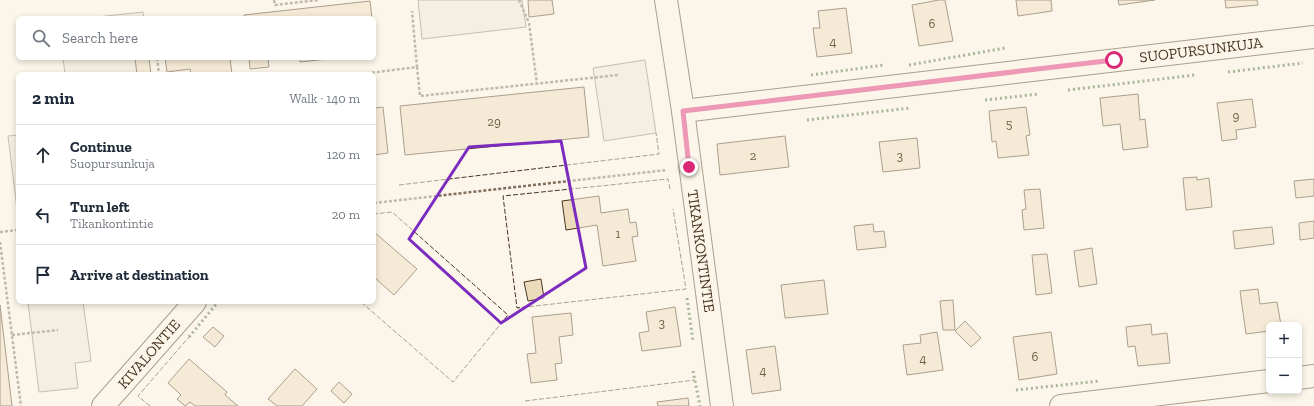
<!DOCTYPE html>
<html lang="en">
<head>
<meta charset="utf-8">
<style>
  :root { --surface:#fff; --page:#f6f6f7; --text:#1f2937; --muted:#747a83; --line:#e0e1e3 }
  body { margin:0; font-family:"Zilla Slab",serif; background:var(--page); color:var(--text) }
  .controls { position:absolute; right:12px; bottom:12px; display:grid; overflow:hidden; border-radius:6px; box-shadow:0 2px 6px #0003 }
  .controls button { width:36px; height:36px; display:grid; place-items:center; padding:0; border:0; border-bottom:1px solid var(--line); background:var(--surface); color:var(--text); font:20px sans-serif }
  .stop { position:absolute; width:12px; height:12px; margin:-9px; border:3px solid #db2777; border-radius:50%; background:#fff }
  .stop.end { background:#db2777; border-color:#fff; box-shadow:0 1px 4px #0008 }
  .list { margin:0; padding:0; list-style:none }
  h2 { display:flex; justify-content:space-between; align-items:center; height:52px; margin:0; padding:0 16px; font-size:17px }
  h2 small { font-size:13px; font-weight:400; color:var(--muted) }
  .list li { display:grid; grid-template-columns:26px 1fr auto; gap:12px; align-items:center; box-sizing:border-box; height:60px; padding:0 16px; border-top:1px solid var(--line) }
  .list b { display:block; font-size:15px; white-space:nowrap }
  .list p { margin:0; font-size:13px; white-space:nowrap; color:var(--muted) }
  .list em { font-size:13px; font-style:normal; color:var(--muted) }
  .icon { flex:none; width:22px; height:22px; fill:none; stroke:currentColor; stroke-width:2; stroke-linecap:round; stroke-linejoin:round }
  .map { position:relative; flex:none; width:1314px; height:406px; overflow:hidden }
  .search { position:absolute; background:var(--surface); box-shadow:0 2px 6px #0003; left:16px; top:16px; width:360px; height:44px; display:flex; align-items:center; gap:10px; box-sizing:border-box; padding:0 14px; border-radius:6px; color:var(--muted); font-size:15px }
  .panel { position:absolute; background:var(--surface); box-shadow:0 2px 6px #0003; left:16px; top:72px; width:360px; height:232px; border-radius:6px }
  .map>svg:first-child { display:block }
  .parking { fill:#ede7d9; stroke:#887966 }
  .building { fill:#ecdcbc; stroke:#4a3520 }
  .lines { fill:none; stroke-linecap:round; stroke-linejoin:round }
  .minor-casing { stroke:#4a3520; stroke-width:24 }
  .path { stroke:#7f6f5c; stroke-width:2.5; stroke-dasharray:3 2; stroke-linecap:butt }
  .minor { stroke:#fbf6e9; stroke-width:22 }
  .hedge { stroke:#436837; stroke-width:3; stroke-dasharray:2 3; stroke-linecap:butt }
  .fence { stroke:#4a3520; stroke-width:1; stroke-dasharray:5 2; stroke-linecap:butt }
  .route { stroke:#db2777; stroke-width:5 }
  .marked { fill:none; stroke:#7b2cbf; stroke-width:3; stroke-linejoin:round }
  .labels { text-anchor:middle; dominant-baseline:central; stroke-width:3; stroke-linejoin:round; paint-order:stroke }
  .number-label { font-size:13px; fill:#725f47 }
  .street-label { font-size:15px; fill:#4a3520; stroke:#fbf6e9 }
</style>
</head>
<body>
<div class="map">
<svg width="1314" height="406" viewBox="0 0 1314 406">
  <rect width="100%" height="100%" fill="#fbf6e9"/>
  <!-- parking -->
  <g class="parking">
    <polygon points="418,0 522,0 526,27 422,39"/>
    <polygon points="143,12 144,18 88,18"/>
    <polygon points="63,58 135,58 137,74 65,74"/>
    <polygon points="645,60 656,133 604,141 593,68"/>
    <polygon points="18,135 18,217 8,136"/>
    <polygon points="28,302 83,302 91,361 75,363 78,388 39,392"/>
  </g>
  <!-- building -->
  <g class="building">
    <polygon points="528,0 552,0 554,14 529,17"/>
    <polygon points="939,0 945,0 953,41 919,46 912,5"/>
    <polygon points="1016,0 1051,0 1052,11 1018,16"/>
    <polygon points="1118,0 1155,0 1119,5"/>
    <polygon points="1225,0 1257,0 1258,5 1226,8"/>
    <polygon points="370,1 372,18 244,18 244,15"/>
    <polygon points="846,8 852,53 817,57 813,28 820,28 818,11"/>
    <polygon points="135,58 149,58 151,74 137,74"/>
    <polygon points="165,58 230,58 232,74 191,74 190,69 167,72"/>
    <polygon points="249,58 281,58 268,59 269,67 250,69"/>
    <polygon points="300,58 328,58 328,59 300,62"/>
    <polygon points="584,87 589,137 405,155 400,106"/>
    <polygon points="1138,94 1140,120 1145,119 1148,147 1123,150 1120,124 1103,126 1100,98"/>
    <polygon points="1252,99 1256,127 1236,130 1237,139 1222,141 1217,103"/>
    <polygon points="383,107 388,153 374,155 374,108"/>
    <polygon points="1026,107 1030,135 1026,136 1029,155 998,158 996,141 992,142 989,111"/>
    <polygon points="785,136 789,167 720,175 717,144"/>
    <polygon points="917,138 920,168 883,172 879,142"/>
    <polygon points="1197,177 1197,180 1209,178 1212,207 1186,210 1183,178"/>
    <polygon points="1314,179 1314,196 1296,198 1294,181"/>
    <polygon points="1040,189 1044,228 1024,230 1022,210 1026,209 1024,190"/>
    <polygon points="599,196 601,213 628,209 630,223 636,222 638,236 632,237 636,261 603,266 597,225 566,230 562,201"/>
    <polygon points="1314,221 1314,238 1300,240 1299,223"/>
    <polygon points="873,224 874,232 884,231 886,247 857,250 854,226"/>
    <polygon points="1272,227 1274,244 1235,249 1233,231"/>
    <polygon points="374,232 417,269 394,295 374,277"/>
    <polygon points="1092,248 1097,284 1079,287 1074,251"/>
    <polygon points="1047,254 1052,293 1036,295 1032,255"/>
    <polygon points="541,279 544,298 528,301 524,282"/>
    <polygon points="824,280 828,314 785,318 781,285"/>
    <polygon points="1258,289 1260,304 1277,302 1281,325 1269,325 1269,331 1246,334 1240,291"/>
    <polygon points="953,300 955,330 943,330 940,301"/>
    <polygon points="0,305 12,406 0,406"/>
    <polygon points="675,307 681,346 642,351 639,333 649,331 646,312"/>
    <polygon points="571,313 573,335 559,337 562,363 555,364 557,380 531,383 527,354 536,353 532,317"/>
    <polygon points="965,321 981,338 971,347 955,331"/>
    <polygon points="1151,324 1152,335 1167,333 1170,363 1138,366 1135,346 1128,347 1126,327"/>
    <polygon points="213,327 224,336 215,347 203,337"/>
    <polygon points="937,332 943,370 907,375 903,345 921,343 920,335"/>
    <polygon points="1051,332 1057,374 1019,380 1013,337"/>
    <polygon points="775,346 781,390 752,394 746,350"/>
    <polygon points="189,359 227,392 225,395 238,406 195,406 190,402 185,406 177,399 181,395 168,383"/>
    <polygon points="295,369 317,389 302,406 277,406 268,399"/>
    <polygon points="339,382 352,394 344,403 331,391"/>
    <polygon points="688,398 689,406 658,406 657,402"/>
  </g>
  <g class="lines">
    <!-- minor casing -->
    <g class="minor-casing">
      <g id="minor">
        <polyline points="666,0 683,111 722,406"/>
        <polyline points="683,111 1314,37"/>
        <polyline points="1299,378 1314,376"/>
        <polyline points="103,406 195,302"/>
        <polyline points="1061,406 1269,381"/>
      </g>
    </g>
    <!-- path -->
    <g class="path">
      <polyline points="274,0 275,5 318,0"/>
      <polyline points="519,0 529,23 537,84"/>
      <polyline points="157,58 159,74"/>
      <polyline points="417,67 420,96 618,75"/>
      <polyline points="362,74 417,67 412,11"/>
      <polyline points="374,203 667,170"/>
      <polyline points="0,232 18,230"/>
      <polyline points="0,242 21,406"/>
      <polyline points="12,335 58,330"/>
    </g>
    <!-- minor -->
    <use href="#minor" class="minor"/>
    <!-- hedge -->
    <g class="hedge">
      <polyline points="909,65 1005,48"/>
      <polyline points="1228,72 1303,63"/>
      <polyline points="811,75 884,65"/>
      <polyline points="1068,90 1195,75"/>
      <polyline points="985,100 1039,94"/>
      <polyline points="807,120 910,108"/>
      <polyline points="687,298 693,341"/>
      <polyline points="189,337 218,302"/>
      <polyline points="693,371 700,406"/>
      <polyline points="1016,390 1099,381"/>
    </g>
    <!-- fence -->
    <g class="fence">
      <polyline points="399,185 659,154 656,133"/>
      <polyline points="670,189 668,179 503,196 517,308 686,289 673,209"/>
      <polyline points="361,302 453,382 508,315 392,212 374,214"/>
      <polyline points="525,401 695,380"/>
      <polyline points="150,406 138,396 189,337"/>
    </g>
  </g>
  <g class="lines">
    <!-- route -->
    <polyline class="route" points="689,167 683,111 1114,60"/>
  </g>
  <!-- marked area -->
  <path d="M0 0H1314V406H0ZM561,141L586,268L501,323L409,239L469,147Z" fill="#fbf6e9" fill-opacity=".55" fill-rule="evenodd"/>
  <path class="marked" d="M561,141L586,268L501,323L409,239L469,147Z"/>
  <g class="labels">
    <!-- number labels -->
    <g class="number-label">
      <text x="932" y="23">6</text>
      <text x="833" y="41">4</text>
      <text x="1236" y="115">9</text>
      <text x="494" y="121">29</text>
      <text x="1009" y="123">5</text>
      <text x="753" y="155">2</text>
      <text x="900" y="155">3</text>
      <text x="618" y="233">1</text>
      <text x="662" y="322">3</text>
      <text x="1035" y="356">6</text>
      <text x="923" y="358">4</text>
      <text x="763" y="370">4</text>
    </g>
    <!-- street labels -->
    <g class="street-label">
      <text transform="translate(1201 50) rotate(-7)">SUOPURSUNKUJA</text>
      <text transform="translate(701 251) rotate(82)">TIKANKONTINTIE</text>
      <text transform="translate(149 354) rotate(-49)">KIVALONTIE</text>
    </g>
  </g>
</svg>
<div class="controls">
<button>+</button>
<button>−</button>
</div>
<div class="stop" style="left:1114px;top:60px"></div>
<div class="stop end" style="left:689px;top:167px"></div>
<div class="search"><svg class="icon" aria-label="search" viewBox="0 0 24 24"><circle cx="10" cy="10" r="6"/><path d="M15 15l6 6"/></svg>Search here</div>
<section class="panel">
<h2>2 min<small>Walk · 140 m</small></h2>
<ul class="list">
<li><svg class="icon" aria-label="ahead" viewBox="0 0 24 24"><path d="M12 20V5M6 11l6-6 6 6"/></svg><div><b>Continue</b><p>Suopursunkuja</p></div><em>120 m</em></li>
<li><svg class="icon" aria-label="left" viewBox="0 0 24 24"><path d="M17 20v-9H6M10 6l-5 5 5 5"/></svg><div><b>Turn left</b><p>Tikankontintie</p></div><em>20 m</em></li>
<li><svg class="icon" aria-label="arrive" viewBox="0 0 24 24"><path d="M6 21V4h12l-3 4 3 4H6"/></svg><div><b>Arrive at destination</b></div></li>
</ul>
</section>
</div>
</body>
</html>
